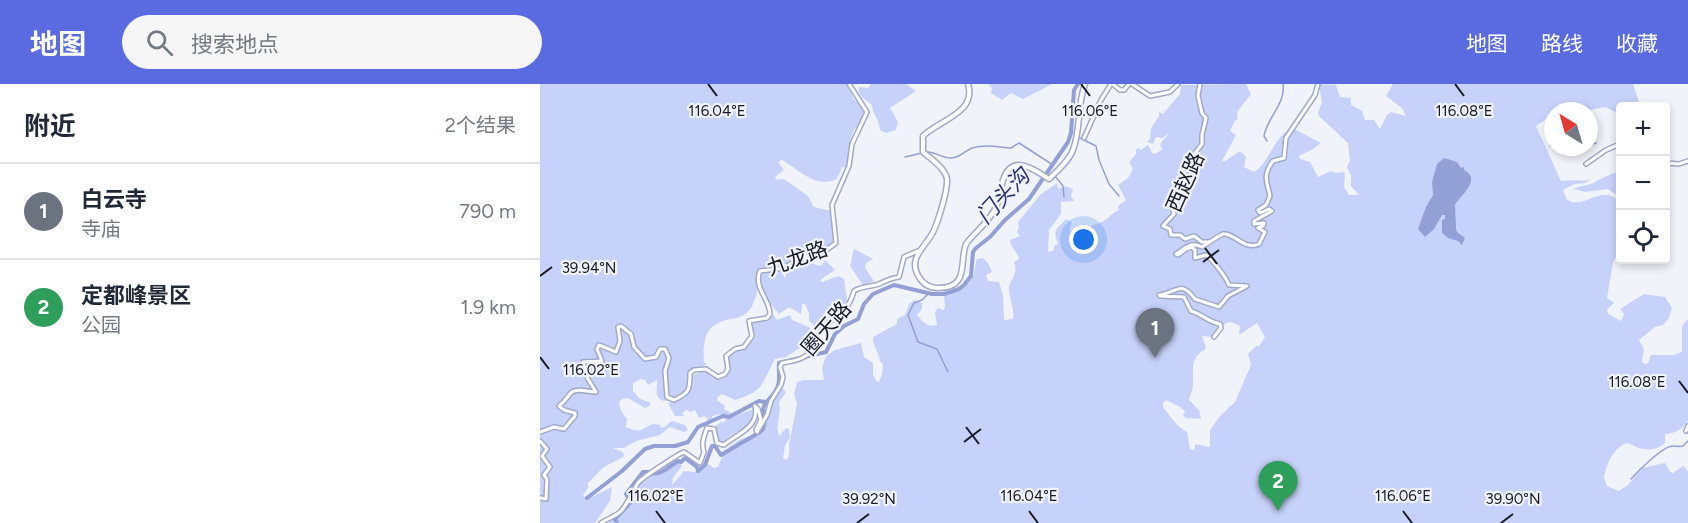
<!DOCTYPE html>
<html lang="zh">
<head>
<meta charset="utf-8">
<style>
  :root { --surface:#fff; --page:#f6f6f7; --text:#1f2937; --muted:#747a83; --line:#e0e1e3; --accent:#5a6be1 }
  body { margin:0; font-family:Figtree,"Noto Sans SC",sans-serif; background:var(--page); color:var(--text) }
  .controls { position:absolute; right:18px; top:18px; display:grid; overflow:hidden; border-radius:6px; box-shadow:0 3px 9px #0003 }
  .controls button { width:54px; height:54px; display:grid; place-items:center; padding:0; border:0; border-bottom:2px solid var(--line); background:var(--surface); color:var(--text); font:30px sans-serif }
  .compass { position:absolute; left:1004px; top:18px; width:54px; height:54px; border-radius:50%; background:var(--surface); box-shadow:0 3px 9px #0003; rotate:323deg }
  .you { position:absolute; left:544px; top:156px; width:21px; height:21px; margin:-15px; border:4px solid #fff; border-radius:50%; background:#1a73e8; box-shadow:0 0 0 9px #1a73e833 }
  .badge { display:grid; place-items:center; width:39px; height:39px; border-radius:50%; background:var(--accent); color:#fff; font-size:20px; font-weight:700 }
  .pin { position:absolute; translate:-50% -50px; filter:drop-shadow(0 2px 3px #0008) }
  .pin::after { content:''; position:absolute; top:32px; width:21px; height:18px; background:inherit; clip-path:polygon(0 0,100% 0,50% 100%) }
  .list { margin:0; padding:0; list-style:none }
  h2 { display:flex; justify-content:space-between; align-items:center; height:78px; margin:0; padding:0 24px; font-size:26px }
  h2 small { font-size:20px; font-weight:400; color:var(--muted) }
  .list li { display:grid; grid-template-columns:39px 1fr auto; gap:18px; align-items:center; box-sizing:border-box; height:96px; padding:0 24px; border-top:2px solid var(--line) }
  .list b { display:block; font-size:22px; white-space:nowrap }
  .list p { margin:0; font-size:20px; white-space:nowrap; color:var(--muted) }
  .list em { font-size:20px; font-style:normal; color:var(--muted) }
  .icon { flex:none; width:33px; height:33px; fill:none; stroke:currentColor; stroke-width:2; stroke-linecap:round; stroke-linejoin:round }
  .map { position:relative; flex:none; width:1148px; height:439px; overflow:hidden }
  header { display:flex; align-items:center; gap:36px; box-sizing:border-box; height:84px; padding:0 30px; background:var(--accent); color:#fff }
  header strong { font-size:28px }
  nav { display:flex; gap:33px; margin-inline-start:auto; font-size:21px }
  .search { width:420px; height:54px; background:var(--page); display:flex; align-items:center; gap:15px; box-sizing:border-box; padding:0 21px; border-radius:33px; color:var(--muted); font-size:22px }
  main { display:flex }
  aside { flex:1; background:var(--surface) }
  .map>svg:first-child { display:block }
  .green { fill:#c7d2fa; fill-rule:evenodd }
  .water { fill:#93a0d6 }
  .lines { fill:none; stroke-linecap:round; stroke-linejoin:round }
  .stream { stroke:#93a0d6; stroke-width:1.5 }
  .river { stroke:#93a0d6; stroke-width:4 }
  .tertiary-casing { stroke:#a0a9c7; stroke-width:6 }
  .secondary-casing { stroke:#a0a9c7; stroke-width:7 }
  .tertiary { stroke:#fff; stroke-width:3 }
  .secondary { stroke:#fff; stroke-width:4 }
  .ticks { fill:none; stroke:#171a25; stroke-width:2 }
  .labels { text-anchor:middle; dominant-baseline:central; stroke-width:4.5; stroke-linejoin:round; paint-order:stroke }
  .street-label { font-size:21px; fill:#171a25; stroke:#f1f3fa }
  .water-label { font-size:22px; font-style:italic; fill:#283171; stroke:#f1f3fa }
  .ticks-label { font-size:15px; text-anchor:middle; fill:#171a25; stroke:#f1f3fa; stroke-width:4.5; stroke-linejoin:round; paint-order:stroke }
</style>
</head>
<body>
<header>
<strong>地图</strong>
<div class="search"><svg class="icon" aria-label="search" viewBox="0 0 24 24"><circle cx="10" cy="10" r="6"/><path d="M15 15l6 6"/></svg>搜索地点</div>
<nav><a>地图</a><a>路线</a><a>收藏</a></nav>
</header>
<main>
<aside>
<h2>附近<small>2个结果</small></h2>
<ul class="list">
<li><span class="badge" style="background:#6b7280">1</span><div><b>白云寺</b><p>寺庙</p></div><em>790 m</em></li>
<li><span class="badge" style="background:#2e9e5b">2</span><div><b>定都峰景区</b><p>公园</p></div><em>1.9 km</em></li>
</ul>
</aside>
<div class="map">
<svg width="1148" height="439" viewBox="0 0 1148 439">
  <rect width="100%" height="100%" fill="#f1f3fa"/>
  <!-- green -->
  <g class="green">
    <path d="M0,0H307L314,15L327,28L319,44H315L310,56L312,59L308,84L302,83L297,95C275,105 260,86 242,76L238,78L244,86L235,93L237,96L244,95L268,112L274,123L291,127L296,161L288,166L259,173L239,184L219,187L216,193C218,201 218,207 215,215C206,242 189,229 172,243C163,251 163,267 164,278L167,280L159,285H150L147,304C141,310 123,325 117,311C116,307 117,301 117,296L108,301L105,296L101,295L93,299V307L100,315L109,318L111,321L105,324L88,314L82,315L79,318C80,326 82,329 87,335L86,343C102,350 100,345 113,340L121,341L120,343L123,344L132,337L145,341L148,346L144,348L130,343L120,351L96,357L84,364H73L83,368L84,372C78,377 72,378 66,382C59,386 54,394 48,399V404L43,411L47,415L72,403L70,417L55,439H0Z"/>
    <path d="M331,0H366L376,7L350,24L358,38L356,46L346,49L340,46C339,35 332,29 332,21C326,15 317,13 319,3L328,4Z"/>
    <polygon points="448,0 512,0 483,15 471,9 462,16 451,9 452,4"/>
    <path d="M706,0L711,10L697,28L698,35L695,37L690,47L696,51L682,77H685L700,67L706,73L704,83L714,88C730,78 734,52 752,44L781,59L773,65L759,72L760,75L770,78L778,93L791,87L796,89L803,88L805,89L804,103L809,111H819L811,102V92L807,83L810,77L808,59L779,32L778,28L782,19L779,0L796,1L800,13L811,14V21L822,27L825,36H834L840,45L847,31L851,28L866,32L862,24L846,12L853,0H1093L1100,22H1080V31L1066,23L1042,27H1013V36H1009L1008,34L996,42L1021,97C1032,95 1040,98 1050,96L1045,99L1034,100L1023,106L1027,116C1044,126 1062,100 1077,116L1080,114V165L1073,178L1067,214L1074,219L1067,225L1068,230L1081,237L1084,230L1080,225L1104,210L1125,213L1132,224L1129,234L1123,241L1115,243L1099,256L1104,265L1102,277L1104,280L1108,279L1111,271H1134L1142,268V242L1148,235V337C1143,345 1134,350 1125,350V359C1114,369 1100,366 1088,359C1074,362 1066,381 1064,394L1067,402L1079,407L1088,401L1102,384L1125,379L1130,388L1133,389L1143,382L1148,387V439H68L97,413L99,407L98,400L131,376H138L142,382L133,394L132,401L144,387L155,388L168,380L174,384L178,383L184,368L189,363L199,356L219,349L225,343L230,319L242,304L246,308L239,318C242,332 235,337 239,352L246,344L249,345L250,353L245,362L243,374L247,376L249,371V361L257,320L254,310L257,298L264,296H284L282,284L286,272L295,266L321,259L324,273L333,279V290L336,297L339,298L342,290L343,280L340,277C339,269 333,263 333,253L357,240V235L365,231L369,220L375,216L382,219V225L377,231C384,238 385,243 397,241L395,228L398,224L403,226L405,224L404,211C415,208 430,202 434,190C435,184 435,180 437,175L443,174L448,179L452,188L446,191L448,197L459,198L463,211L464,236L473,235C475,226 469,216 469,205C469,194 479,193 474,178L478,176L479,173L471,161L470,156L480,152L477,148L479,144L478,138L500,111L517,99L518,105L526,102L533,105L531,112L534,117L521,118V130L509,146L508,168L514,166V162L518,160C512,144 517,146 526,135L532,138L529,147L538,148C547,142 561,140 568,134C572,130 574,128 579,126L578,122L586,116L578,101L588,94L593,85L589,78L596,70V65L598,64L601,66L608,61L612,69L615,70L623,65L620,62L622,57L629,50L622,54L616,53L613,60L607,58L610,55L611,44L619,32V28L623,30L640,10L641,1ZM691,238L700,242L699,251L717,239L725,253L719,262H716L708,270L711,281L695,318L680,332L670,346V363L655,360V365L653,366L650,365L647,348C635,341 632,334 623,323V319L626,316L640,323L645,327L643,331L646,334L661,335L659,326L649,316C650,311 653,306 653,301C653,288 650,272 665,266L666,263L662,252L672,253L686,239Z"/>
    <path d="M1080,87V113L1068,105L1045,108L1034,105C1040,101 1047,102 1053,99C1062,94 1070,90 1080,87Z"/>
    <polygon points="314,165 333,175 326,179 325,184 334,197 323,201 310,182"/>
    <polygon points="259,176 281,182 285,176 295,186 280,196 282,198 299,192 304,195 307,215 303,224 279,246 269,237 269,229 265,220 262,220 261,230 249,223 239,230 224,212 222,207 221,191 223,189 241,187 245,194 248,184"/>
    <path d="M233,230L237,236L250,231L252,236L271,244L272,256L246,273L235,275C221,300 225,307 195,316L182,310L178,313L177,316L185,322L184,325L193,330L181,333L180,330L172,332L173,335L169,338L165,332L159,334L155,326L151,328L146,326L142,329L144,332H135L128,319L145,314L151,303L152,292L163,287L177,294H183L190,283L186,274L196,266L199,267C212,259 214,252 209,239L227,236Z"/>
    <path d="M213,325L215,326C212,341 205,344 193,350C189,352 186,356 182,360L178,358L177,345L175,343L182,337L183,339L186,335Z"/>
  </g>
  <!-- water -->
  <path class="water" d="M904,74L917,78L921,84L924,83V86C942,95 921,111 915,121L916,145L917,148L925,154L922,161L918,157L908,154L902,149V136L905,135V131H902L894,145L885,153L878,145L886,123L893,111L892,98L897,80Z"/>
  <g class="lines">
    <!-- stream -->
    <g class="stream">
      <polyline points="538,53 556,62 559,76 569,100 579,112"/>
      <path d="M727,57L724,52C727,34 746,19 743,0"/>
      <polyline points="1049,61 1056,59"/>
      <polyline points="1010,62 1013,62"/>
      <path d="M387,68C396,68 402,74 410,74C420,74 424,67 432,64C445,60 458,63 471,64L479,59L513,81"/>
      <polyline points="365,73 382,69"/>
      <polyline points="515,92 523,102 524,113"/>
      <polyline points="388,210 382,216 374,219 368,231 378,258 397,265 408,288"/>
      <path d="M1091,395C1098,387 1123,362 1133,362C1137,362 1140,363 1143,362L1148,357"/>
    </g>
    <!-- river -->
    <g class="river">
      <path d="M224,334C219,319 232,316 237,304C241,296 238,287 239,279L286,268L295,250L304,242L318,235L324,220L333,210L354,201L392,210H404L419,205L424,201L431,192L433,168L436,164L450,153L465,136L489,115L528,58L531,49L534,6L538,0"/>
      <path d="M110,389C120,392 129,383 138,377L141,378L145,374L157,383L158,387L165,381L172,362H175L181,371L220,348L223,345L225,336"/>
      <polyline points="47,414 82,387 105,365 114,362 135,362 148,358 158,343 183,332 189,333 219,317 226,318"/>
      <polyline points="77,439 75,435 91,418 86,410 103,388 108,388"/>
    </g>
    <!-- tertiary casing -->
    <g class="tertiary-casing">
      <g id="tertiary">
        <polyline points="573,0 580,6 584,6 589,0"/>
        <polyline points="592,0 610,12 630,8 638,0"/>
        <polyline points="660,0 658,12 662,29 666,34 662,51 662,60 653,72 650,91 645,94 631,120 634,130 623,142 630,145 631,151 640,151 645,155 654,152 662,158 669,158"/>
        <polyline points="544,54 561,16 571,0"/>
        <polyline points="1126,79 1139,80 1148,77"/>
        <polyline points="1046,80 1066,66 1080,60"/>
        <path d="M674,253L681,244L680,240C668,238 662,230 651,227L644,213L620,212L619,211C637,209 640,195 655,215L679,223L688,212L707,202L689,201C686,193 673,176 666,171L655,174V166L652,163L646,165L638,171L636,170C647,164 649,157 662,163C665,161 680,151 683,150C693,148 705,167 719,160L725,148L718,144L723,142L724,139L714,140V137L732,127L729,125L720,129L718,126L726,121L730,112C727,97 722,92 733,77L744,74L746,54L775,11L778,0"/>
        <polyline points="1146,347 1148,342"/>
        <path d="M0,348L14,343L24,345L35,332V329L24,326L19,322C24,318 26,315 30,310C35,303 48,308 56,308L48,295L43,278L62,277L57,265L59,261L76,268L80,257L78,243L81,242L91,250L94,263L105,275L116,273L120,265H125L129,274L125,287L127,313L134,316C150,309 150,305 150,289L154,286L166,285L178,293L185,290L188,285L186,272L195,265L204,263L212,252L209,237L227,234L230,230C230,216 213,203 220,187L245,184L257,175L285,167L296,159L292,121L309,82L312,60L327,28L309,0"/>
        <polyline points="0,357 7,365 2,372 10,383 4,391 7,395 6,415 0,414"/>
        <path d="M61,439C68,434 75,433 81,427C89,418 92,408 98,399C100,395 140,369 144,368L160,379L164,368C161,360 164,352 167,344L174,345L177,359L184,361C197,350 220,343 215,322L218,325L221,336L216,346L217,348L227,331L231,317L241,301L243,293L240,283L242,279C249,278 259,276 264,273C275,267 273,258 279,250C291,231 307,233 314,207C322,202 331,203 339,200C346,197 351,194 359,193L364,173L378,167"/>
      </g>
    </g>
    <!-- secondary casing -->
    <g class="secondary-casing">
      <path id="secondary" d="M428,0C437,29 399,36 383,52V68C391,75 405,84 407,95C408,106 398,138 393,148C385,164 367,174 379,193C383,200 390,204 398,204C430,204 419,178 426,160C435,148 450,137 456,123C460,115 460,105 463,96C472,69 494,85 509,95C517,87 529,77 533,66C541,45 537,21 545,0"/>
    </g>
    <!-- tertiary -->
    <use href="#tertiary" class="tertiary"/>
    <!-- secondary -->
    <use href="#secondary" class="secondary"/>
  </g>
  <!-- ticks -->
  <path class="ticks" d="M168,0L177,12M541,0L550,12M915,0L924,12M665,164L677,180M663,178L679,166M0,192L12,183M0,273L9,285M1139,297L1148,309M426,343L439,360M424,358L441,345M116,427L125,439M489,427L498,439M863,427L872,439M317,439L329,430M961,439L973,430"/>
  <g class="labels">
    <!-- street labels -->
    <g class="street-label">
      <text transform="translate(645 98) rotate(-66)">西赵路</text>
      <text transform="translate(257 174) rotate(-20)">九龙路</text>
      <text transform="translate(286 244) rotate(-49)">圈天路</text>
    </g>
    <!-- water labels -->
    <g class="water-label">
      <text transform="translate(463 112) rotate(-47)">门头沟</text>
    </g>
  </g>
  <g class="ticks-label">
    <text x="177" y="32">116.04°E</text>
    <text x="550" y="32">116.06°E</text>
    <text x="924" y="32">116.08°E</text>
    <text x="49" y="189">39.94°N</text>
    <text x="51" y="291">116.02°E</text>
    <text x="1097" y="303">116.08°E</text>
    <text x="116" y="417">116.02°E</text>
    <text x="489" y="417">116.04°E</text>
    <text x="863" y="417">116.06°E</text>
    <text x="329" y="420">39.92°N</text>
    <text x="973" y="420">39.90°N</text>
  </g>
</svg>
<div class="controls">
<button>+</button>
<button>−</button>
<button><svg class="icon" aria-label="locate" viewBox="0 0 24 24"><circle cx="12" cy="12" r="6"/><path d="M12 2v4M12 18v4M2 12h4M18 12h4"/></svg></button>
</div>
<svg class="compass" viewBox="-18 -18 36 36"><path d="M0-13l5 13h-10z" fill="#e53935"/><path d="M0 13l5-13h-10z" fill="#747a83"/></svg>
<div class="you"></div>
<div class="pin badge" style="left:615px;top:274px;background:#6b7280">1</div>
<div class="pin badge" style="left:738px;top:427px;background:#2e9e5b">2</div>
</div>
</main>
</body>
</html>
